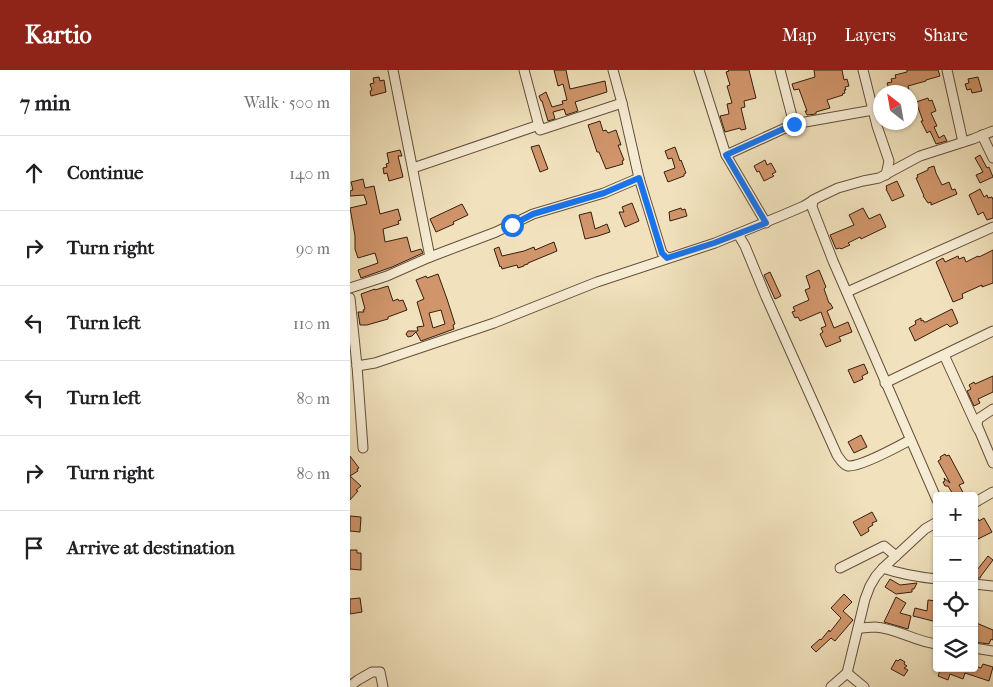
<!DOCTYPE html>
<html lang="en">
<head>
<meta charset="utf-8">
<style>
  :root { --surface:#fff; --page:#f6f6f6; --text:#202124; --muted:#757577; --line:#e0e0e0; --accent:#8f2418 }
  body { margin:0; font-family:"IM FELL French Canon",serif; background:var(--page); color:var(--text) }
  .controls { position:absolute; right:15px; bottom:15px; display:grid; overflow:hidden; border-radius:5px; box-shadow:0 1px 4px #0004 }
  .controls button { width:45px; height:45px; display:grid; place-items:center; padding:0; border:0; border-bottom:1px solid var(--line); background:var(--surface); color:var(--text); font:25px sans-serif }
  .compass { position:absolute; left:523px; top:15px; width:45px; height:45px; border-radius:50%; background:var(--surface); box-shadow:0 1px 4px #0004; rotate:329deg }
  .stop { position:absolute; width:15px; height:15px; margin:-11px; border:4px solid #1a73e8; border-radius:50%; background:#fff }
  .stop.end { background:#1a73e8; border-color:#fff; box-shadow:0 1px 5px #0008 }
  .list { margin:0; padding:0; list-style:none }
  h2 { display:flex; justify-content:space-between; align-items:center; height:65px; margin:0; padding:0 20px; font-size:21px }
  h2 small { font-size:16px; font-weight:400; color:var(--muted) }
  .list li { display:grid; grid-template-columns:32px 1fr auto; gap:15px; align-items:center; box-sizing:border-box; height:75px; padding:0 20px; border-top:1px solid var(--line) }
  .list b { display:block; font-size:19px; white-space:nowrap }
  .list em { font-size:16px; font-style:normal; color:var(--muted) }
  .icon { flex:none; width:28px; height:28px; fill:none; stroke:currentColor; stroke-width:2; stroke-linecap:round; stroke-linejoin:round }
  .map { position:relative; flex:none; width:643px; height:617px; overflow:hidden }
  header { display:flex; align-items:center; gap:30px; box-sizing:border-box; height:70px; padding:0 25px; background:var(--accent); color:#fff }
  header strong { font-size:24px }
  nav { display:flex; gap:28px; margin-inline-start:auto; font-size:18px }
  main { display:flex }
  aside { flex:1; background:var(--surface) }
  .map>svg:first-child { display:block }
  .building { fill:#d1956b; stroke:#361e0e; fill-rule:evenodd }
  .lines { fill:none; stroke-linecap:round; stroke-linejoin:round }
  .minor-casing { stroke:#654f3a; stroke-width:11 }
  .minor { stroke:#f6ecd4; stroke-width:9 }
  .route { stroke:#1a73e8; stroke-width:6 }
</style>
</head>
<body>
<header>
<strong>Kartio</strong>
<nav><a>Map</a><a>Layers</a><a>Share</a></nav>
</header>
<main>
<aside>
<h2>7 min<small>Walk · 500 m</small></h2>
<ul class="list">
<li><svg class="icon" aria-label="ahead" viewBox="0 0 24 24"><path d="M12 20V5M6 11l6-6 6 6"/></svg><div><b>Continue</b></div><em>140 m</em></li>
<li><svg class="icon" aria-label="right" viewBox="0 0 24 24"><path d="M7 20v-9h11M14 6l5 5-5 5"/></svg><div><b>Turn right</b></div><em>90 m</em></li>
<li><svg class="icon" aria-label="left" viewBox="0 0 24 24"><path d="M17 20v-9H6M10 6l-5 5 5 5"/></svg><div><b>Turn left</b></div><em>110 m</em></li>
<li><svg class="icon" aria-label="left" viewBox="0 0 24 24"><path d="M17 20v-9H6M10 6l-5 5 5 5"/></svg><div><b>Turn left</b></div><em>80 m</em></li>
<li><svg class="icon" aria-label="right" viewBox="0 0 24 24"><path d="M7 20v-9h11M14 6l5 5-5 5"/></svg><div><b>Turn right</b></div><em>80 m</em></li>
<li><svg class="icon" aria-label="arrive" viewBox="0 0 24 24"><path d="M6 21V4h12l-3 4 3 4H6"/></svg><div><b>Arrive at destination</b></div></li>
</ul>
</aside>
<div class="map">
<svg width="643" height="617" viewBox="0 0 643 617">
  <rect width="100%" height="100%" fill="#f1e2bd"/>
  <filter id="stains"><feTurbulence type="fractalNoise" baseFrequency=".004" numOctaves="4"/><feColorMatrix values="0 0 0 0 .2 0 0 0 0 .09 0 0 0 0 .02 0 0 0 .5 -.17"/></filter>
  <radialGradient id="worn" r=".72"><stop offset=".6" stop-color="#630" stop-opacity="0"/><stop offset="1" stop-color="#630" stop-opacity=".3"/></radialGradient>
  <!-- building -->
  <g class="building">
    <polygon points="204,0 216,0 220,19 255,11 257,22 225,32 228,41 216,45 214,39 203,42 205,49 198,51 192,31 191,31 189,26 196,22 202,37 213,34 212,31 217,30 213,14 208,16"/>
    <polygon points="378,0 399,0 406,28 394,31 395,37 391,38 396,59 391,60 390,58 375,62 370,46 379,44 377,34 382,33 377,16 380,15 376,2 379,1"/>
    <polygon points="464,0 492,0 494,10 497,9 499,16 495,17 496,20 494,20 495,23 492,24 493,25 477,30 480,38 466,42 466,44 457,45 455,41 457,41 449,19 444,20 442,14 465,7"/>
    <polygon points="557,0 588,0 590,6 576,10 576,11 558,16 559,20 550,22 540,22 537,13 542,12 541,9 546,8 545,5 557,2"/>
    <polygon points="29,7 30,11 34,10 36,22 21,26 20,21 22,20 20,14 24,13 23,8"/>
    <polygon points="628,7 632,21 622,23 621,19 617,20 615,14 619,13 618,9"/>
    <polygon points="578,28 579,31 582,30 586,41 581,43 587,56 584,57 589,68 594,65 597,71 586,74 580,61 577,63 571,51 573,51 566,32"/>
    <polygon points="250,51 253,61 256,60 258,63 266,60 271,75 268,75 274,90 272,91 273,94 256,99 249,82 247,82 238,55"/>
    <polygon points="189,75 198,99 190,102 181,77"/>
    <polygon points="325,77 330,91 331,90 336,103 334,104 334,106 318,112 314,102 325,98 322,88 318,89 315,81"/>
    <polygon points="50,80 52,86 48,86 53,107 39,111 37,103 34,104 33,98 37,97 36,94 39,93 37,83"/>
    <polygon points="630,85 637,98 639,97 643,107 630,113 626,105 633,102 625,88"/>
    <polygon points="415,90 417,95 421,93 426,102 422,104 424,106 414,111 409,101 407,102 404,96"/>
    <polygon points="584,96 586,103 592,115 599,112 602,120 605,119 607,124 581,135 581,132 578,133 573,126 574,126 566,108 568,107 567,105 578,100 578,98"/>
    <polygon points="13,109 15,118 24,116 30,144 48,139 51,150 48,151 49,154 33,159 35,172 57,167 61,182 71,179 73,183 42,197 11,208 8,200 28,193 25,183 8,188 5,179 5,166 0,138 17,134 14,125 0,126 0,121 3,120 1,112"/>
    <polygon points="547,111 554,126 542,131 536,119 537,119 536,116"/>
    <polygon points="630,119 634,127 637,125 638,128 642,127 643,130 643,148 637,150 633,142 628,145 619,125"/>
    <polygon points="282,133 289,151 275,157 269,142 274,142 272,137"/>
    <polygon points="112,134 118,145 103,152 104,154 86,162 80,149"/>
    <polygon points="331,138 332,140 335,139 337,146 320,151 319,142"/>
    <polygon points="513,138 519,149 530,144 536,157 511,169 510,167 498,173 500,175 491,179 490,178 486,179 480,165 504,155 499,145"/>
    <polygon points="241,142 245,159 257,154 260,162 248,166 235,169 229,145"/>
    <polygon points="204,172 207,181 178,193 178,194 174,195 174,196 168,198 167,195 152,199 151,196 150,197 144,179 149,177 152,186 174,181 184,177 185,180"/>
    <polygon points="643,180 643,213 632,217 632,215 612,224 613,228 603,232 586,192 593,188 595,192 608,186 609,189 614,187 616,192 628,186 629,187"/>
    <polygon points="469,200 476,217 474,219 479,233 480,233 483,238 477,241 484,258 498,252 502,262 489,267 491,271 476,277 470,264 473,262 471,258 476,256 471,242 450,251 448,247 445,248 442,242 445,241 443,237 459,230 455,220 460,218 456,206"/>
    <polygon points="420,202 431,226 425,229 414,205"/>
    <path d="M88,204L97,229L105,254L103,255L104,259L71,271L66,262L62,266L58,267L56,264L58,261H68L67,257L74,256L67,232L74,229L66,210L76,206L77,208ZM91,240L95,254L83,258L79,243Z"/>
    <polygon points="38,216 43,231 48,229 49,231 53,230 57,240 38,247 38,249 17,255 10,255 8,242 14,242 13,240 15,239 11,224 25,219 25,220"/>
    <polygon points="602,239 608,253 600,257 597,254 565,271 559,258 566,254 565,251 571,248 571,251 573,250 574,252 576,252"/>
    <polygon points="514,294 518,303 512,306 513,309 504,313 498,300"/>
    <polygon points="643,306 643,322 628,329 630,333 624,336 617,321 621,319 619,315 624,312 625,314"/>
    <polygon points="511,365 517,377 504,383 498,372"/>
    <polygon points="595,384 596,386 599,385 614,413 609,415 615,426 604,426 598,416 595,416 593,412 595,411 594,408 600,413 588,391 591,389 590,387"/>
    <polygon points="0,386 9,398 7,399 8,401 0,406 11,416 6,420 8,421 0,430"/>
    <polygon points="624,441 629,451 634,448 642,462 624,471"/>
    <polygon points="522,442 527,451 522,453 523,455 518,458 519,461 511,466 503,452"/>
    <polygon points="0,446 11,447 10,462 0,461"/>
    <polygon points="0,480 7,480 7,483 11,483 11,500 0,499"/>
    <polygon points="638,486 643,490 631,506 630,508 624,508 624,504"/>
    <polygon points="540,509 550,515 567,513 564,519 562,519 562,522 546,524 535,517"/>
    <polygon points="494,524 502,532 493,541 503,550 485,571 481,568 466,582 461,577 470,569 471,570 479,560 480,562 491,548 481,538"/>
    <polygon points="546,527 556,533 550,543 561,546 558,559 534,552"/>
    <polygon points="10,528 12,542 0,544 0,529"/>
    <polygon points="578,530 587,531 587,552 563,546 565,538 577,541"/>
    <polygon points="624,552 643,560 643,570 641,569 639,574 624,572"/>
    <polygon points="550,589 555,592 554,594 557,596 554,598 558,600 554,606 541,599 546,590 548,591"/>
    <polygon points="633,594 643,597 639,611 615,603 613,609 600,604 598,610 588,606 591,598 624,598 625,596 631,598"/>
  </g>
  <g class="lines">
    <!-- minor casing -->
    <g class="minor-casing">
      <g id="minor">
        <polyline points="43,0 80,187"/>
        <polyline points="174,0 190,60 272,33"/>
        <polyline points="263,0 272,33 289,108 312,183 317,188"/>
        <polyline points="349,0 376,85 416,153"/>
        <polyline points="430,0 444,54"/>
        <polyline points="513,0 527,56 539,91 536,105"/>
        <polyline points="597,0 613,72"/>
        <polyline points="632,65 643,88"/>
        <polyline points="376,85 444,54 523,40"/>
        <polyline points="63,98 189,55"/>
        <polyline points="463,130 462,137 483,191 587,430"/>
        <path d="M388,164L395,176L416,227L487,385C490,389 493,395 498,396C511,397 547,377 560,370"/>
        <polyline points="0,218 37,206 80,187 146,162 183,144 254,123 289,108"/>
        <polyline points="497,222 643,157"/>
        <polyline points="0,228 7,296 13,378"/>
        <polyline points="594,285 628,359"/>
        <polyline points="7,296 25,293 144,253 247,212 365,173 433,145 454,136 467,128 488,118 513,111 529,108 570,86 623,69 643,61"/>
        <polyline points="535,313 643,261"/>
        <polyline points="643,339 628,349 627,355 643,393"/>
        <polyline points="624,433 643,422"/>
        <polyline points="490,498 534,476 546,486"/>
        <path d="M533,498C550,504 568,507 587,509"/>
        <polyline points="624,514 643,516"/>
        <path d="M509,558C514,558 520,557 525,557C546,558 566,572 587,574"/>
        <polyline points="624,578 643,581"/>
        <polyline points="497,603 514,617"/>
        <polyline points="0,616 8,610 22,602 30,602 33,617"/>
        <polyline points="481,617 497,603 515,529 520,516 526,506 533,498 575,459 587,452"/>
      </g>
    </g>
    <!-- minor -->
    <use href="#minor" class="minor"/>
  </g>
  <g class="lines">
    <!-- route -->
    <polyline class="route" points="162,155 183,144 254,123 289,108 312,183 317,188 364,173 416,153 376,85 444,54"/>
  </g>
  <rect width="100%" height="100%" filter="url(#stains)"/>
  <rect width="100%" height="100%" fill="url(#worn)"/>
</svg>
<div class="controls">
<button>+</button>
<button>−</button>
<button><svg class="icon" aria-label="locate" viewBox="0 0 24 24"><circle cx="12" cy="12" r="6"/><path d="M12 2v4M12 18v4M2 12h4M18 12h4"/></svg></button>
<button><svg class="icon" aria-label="layers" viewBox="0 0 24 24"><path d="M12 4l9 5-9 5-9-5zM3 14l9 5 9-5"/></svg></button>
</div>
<svg class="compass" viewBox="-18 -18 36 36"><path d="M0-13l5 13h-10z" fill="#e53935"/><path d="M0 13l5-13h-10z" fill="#757577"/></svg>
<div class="stop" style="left:162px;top:155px"></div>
<div class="stop end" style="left:444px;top:54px"></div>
</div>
</main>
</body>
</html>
